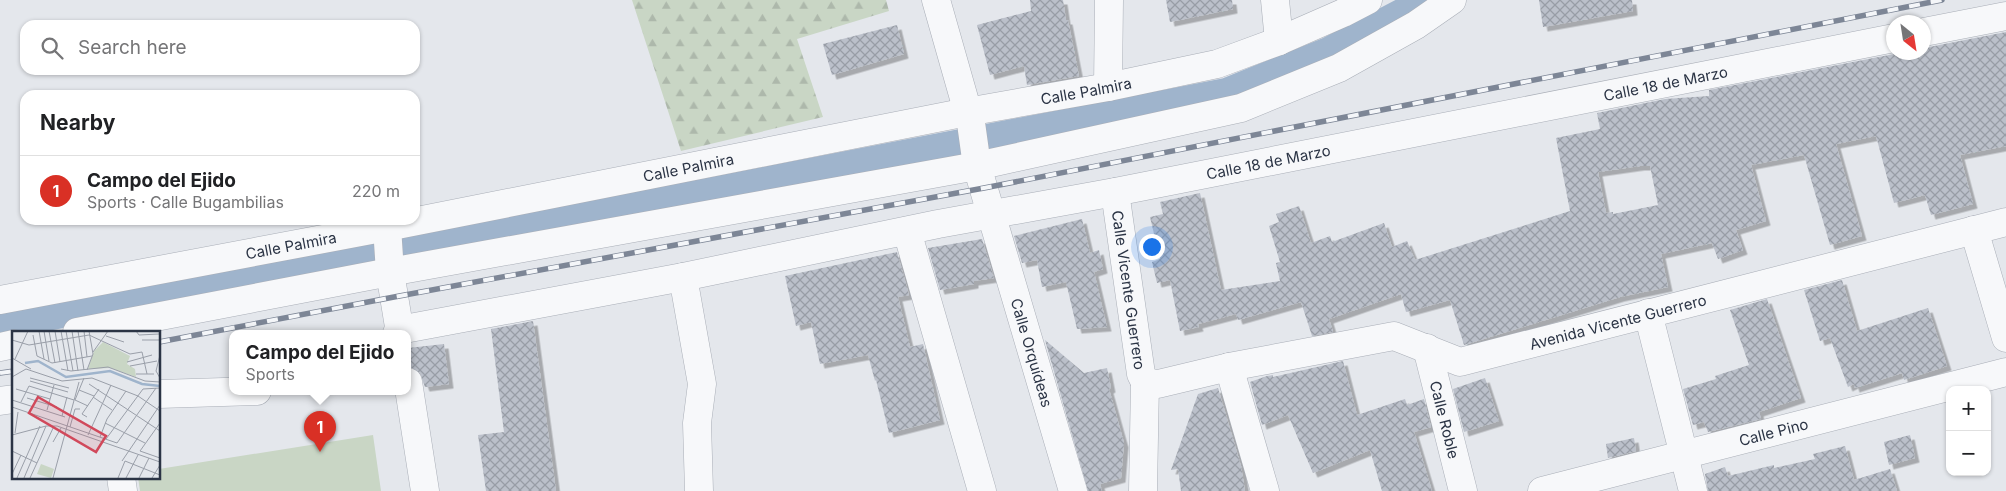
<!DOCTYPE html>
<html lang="en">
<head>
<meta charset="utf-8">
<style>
  :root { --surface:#fff; --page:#f6f6f6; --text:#202124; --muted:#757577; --line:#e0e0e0; --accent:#d93025 }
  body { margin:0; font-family:Inter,sans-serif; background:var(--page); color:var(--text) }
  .controls { position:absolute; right:15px; bottom:15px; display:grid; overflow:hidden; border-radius:10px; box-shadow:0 1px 4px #0004 }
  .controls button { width:45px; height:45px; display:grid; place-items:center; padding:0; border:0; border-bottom:1px solid var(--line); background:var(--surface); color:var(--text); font:25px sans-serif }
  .compass { position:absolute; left:1886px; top:15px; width:45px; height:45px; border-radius:50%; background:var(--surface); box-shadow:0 1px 4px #0004; rotate:150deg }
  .you { position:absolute; left:1151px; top:246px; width:18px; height:18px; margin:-12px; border:4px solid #fff; border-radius:50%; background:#1a73e8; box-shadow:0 0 0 8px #1a73e833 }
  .badge { display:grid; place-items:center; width:32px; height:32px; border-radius:50%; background:var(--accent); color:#fff; font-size:16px; font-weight:700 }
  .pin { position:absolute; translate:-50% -41px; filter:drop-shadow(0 1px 2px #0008) }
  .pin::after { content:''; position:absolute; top:26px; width:18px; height:15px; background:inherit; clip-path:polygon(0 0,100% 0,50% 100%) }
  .popup { position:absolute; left:229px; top:330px; width:182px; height:65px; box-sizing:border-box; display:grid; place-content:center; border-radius:10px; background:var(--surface); filter:drop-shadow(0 1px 4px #0005); font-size:16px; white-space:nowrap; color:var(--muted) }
  .popup b { font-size:19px; color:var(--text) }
  .popup::after { content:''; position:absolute; left:50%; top:100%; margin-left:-10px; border:10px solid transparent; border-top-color:var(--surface) }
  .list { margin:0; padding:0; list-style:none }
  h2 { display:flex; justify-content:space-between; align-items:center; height:65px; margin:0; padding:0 20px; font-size:21px }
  h2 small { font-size:16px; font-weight:400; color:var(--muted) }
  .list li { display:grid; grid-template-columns:32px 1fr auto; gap:15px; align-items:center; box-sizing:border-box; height:70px; padding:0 20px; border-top:1px solid var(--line) }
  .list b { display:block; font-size:19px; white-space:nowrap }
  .list p { margin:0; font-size:16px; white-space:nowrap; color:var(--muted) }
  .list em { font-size:16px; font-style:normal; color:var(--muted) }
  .icon { flex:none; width:28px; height:28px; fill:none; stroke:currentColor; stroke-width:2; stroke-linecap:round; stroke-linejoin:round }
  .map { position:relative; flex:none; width:2006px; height:491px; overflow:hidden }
  .search { position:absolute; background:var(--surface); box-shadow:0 1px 4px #0004; left:20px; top:20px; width:400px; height:55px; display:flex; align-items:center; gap:12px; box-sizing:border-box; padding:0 18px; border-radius:15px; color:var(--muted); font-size:19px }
  .panel { position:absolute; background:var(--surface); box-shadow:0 1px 4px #0004; left:20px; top:90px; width:400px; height:135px; border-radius:15px }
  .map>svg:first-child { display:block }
  .forest { fill:url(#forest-firs) }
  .pitch { fill:#c9d6c5 }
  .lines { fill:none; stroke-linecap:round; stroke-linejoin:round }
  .canal { stroke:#9fb4cc; stroke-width:26 }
  .building { fill:url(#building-cross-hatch); fill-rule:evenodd; filter:url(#shadow) }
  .street-casing { stroke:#a9aeb7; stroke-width:29 }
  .street { stroke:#f7f8fa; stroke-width:28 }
  .rail-casing { stroke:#7d8696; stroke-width:5.5 }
  .rail { stroke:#f4f6f9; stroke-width:4; stroke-dasharray:11; stroke-linecap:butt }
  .labels { text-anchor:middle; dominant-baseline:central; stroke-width:4; stroke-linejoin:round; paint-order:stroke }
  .street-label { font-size:15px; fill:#2b3445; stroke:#f4f6f9 }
  .inset-river { fill:none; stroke:#9fb4cc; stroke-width:2.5 }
  .inset-road { fill:none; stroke:#9a9fa9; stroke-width:1 }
  .view { fill:#d1495b; fill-opacity:0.15; stroke:#d1495b; stroke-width:2.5 }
  .inset-edge { fill:none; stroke:#2b3445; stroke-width:2.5 }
</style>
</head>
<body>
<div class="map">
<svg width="2006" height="491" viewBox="0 0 2006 491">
  <defs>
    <pattern id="forest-firs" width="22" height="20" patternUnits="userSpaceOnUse" patternTransform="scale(1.25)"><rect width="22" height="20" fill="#c9d6c5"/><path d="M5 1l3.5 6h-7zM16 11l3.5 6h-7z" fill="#adb8ab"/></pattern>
    <pattern id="building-cross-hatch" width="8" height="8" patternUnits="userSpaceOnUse" patternTransform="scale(1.25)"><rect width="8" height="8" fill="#bbc0ca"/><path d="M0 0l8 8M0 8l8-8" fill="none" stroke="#989da6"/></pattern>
    <filter id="shadow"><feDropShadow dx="4.5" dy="4.5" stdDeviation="0" flood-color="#0004"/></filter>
  </defs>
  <rect width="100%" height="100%" fill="#e4e7ec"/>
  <!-- forest -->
  <polygon class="forest" points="632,0 886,0 889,11 797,39 823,117 681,151"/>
  <!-- pitch -->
  <polygon class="pitch" points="373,435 381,491 140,491 138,477 159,477 159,469"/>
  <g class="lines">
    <!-- canal -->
    <polyline class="canal" points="0,327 1226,91 1328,50 1412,6 1419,0"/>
  </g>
  <!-- building -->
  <g class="building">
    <polygon points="1030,0 1063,0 1066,20 1068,20 1079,76 1027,85 1024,66 990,75 977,25 1031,11"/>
    <polygon points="1166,0 1232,0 1233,9 1170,22"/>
    <polygon points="1539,0 1632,0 1633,11 1543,27"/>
    <polygon points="897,25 904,54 832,75 823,44"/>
    <path d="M2006,32V146L1960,155L1973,204L1931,215L1925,195L1894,203L1876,136L1836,144L1862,236L1830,245L1804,155L1751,165L1766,221L1736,230L1743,250L1718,259L1712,243L1661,254L1668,287L1620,297L1464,345L1450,300L1406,312L1401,294L1329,319L1333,332L1312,336L1301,302L1238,320L1236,314L1198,324L1199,327L1180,331L1170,280L1157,283L1152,262L1160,259L1150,217L1163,214L1160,202L1200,193L1221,290L1280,281L1276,263L1280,262L1269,226L1279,222L1276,214L1299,206L1311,243L1330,236L1332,242L1384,223L1392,247L1407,241L1415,260L1570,211L1556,138L1600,129L1597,113L1665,99L1709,96V90L1894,54L1924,52V48ZM1640,166H1650L1658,205L1613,214V212L1606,213L1598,172Z"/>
    <polygon points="1082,219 1090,253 1099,250 1103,269 1094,272 1107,327 1077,329 1066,282 1042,287 1037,260 1022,263 1014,236"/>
    <polygon points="982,239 994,278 974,281 974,284 940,290 928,248"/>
    <polygon points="897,252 909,295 898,297 910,347 923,344 940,420 889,433 876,380 875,381 868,355 820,364 811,322 796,326 785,276"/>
    <polygon points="1842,280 1857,331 1928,308 1947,366 1904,380 1902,373 1855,388 1854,384 1848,387 1830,338 1820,341 1804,290"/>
    <polygon points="1767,299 1801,398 1759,412 1761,419 1708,432 1704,422 1693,425 1683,389 1716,379 1715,376 1749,365 1730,310"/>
    <polygon points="533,321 556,491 486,491 478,435 504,432 491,329"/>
    <polygon points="1045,340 1084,373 1107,368 1111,388 1109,389 1124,443 1121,478 1100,484 1102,491 1088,491"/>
    <polygon points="444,344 449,384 425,387 420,373 410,367 408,348"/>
    <polygon points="1343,361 1357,415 1405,399 1407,405 1424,399 1431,427 1414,432 1432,491 1382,491 1370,450 1313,473 1288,415 1262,425 1250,382 1267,376 1273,375 1273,377"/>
    <polygon points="1485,378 1499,421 1464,432 1453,389"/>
    <polygon points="1218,388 1241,466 1245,491 1181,491 1178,469 1171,470 1198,394"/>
    <polygon points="1910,435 1915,458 1889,465 1884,442"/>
    <polygon points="1634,438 1636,451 1608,458 1606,444"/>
    <polygon points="1845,446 1854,480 1890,469 1897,491 1708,491 1705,474 1725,467 1728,476 1774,465 1774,468 1815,459 1813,454"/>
  </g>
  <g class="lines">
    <!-- street casing -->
    <g class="street-casing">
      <g id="street">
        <path id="s1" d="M936,0L971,123L977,166L1073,491"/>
        <polyline points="1275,0 1279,41"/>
        <polyline points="1924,32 2006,16"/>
        <polyline points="1108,87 1109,0"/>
        <path id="s2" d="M1115,192L1141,374L1145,382"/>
        <polyline points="387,227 390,272 400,333"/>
        <polyline points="1974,230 2006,338"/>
        <polyline points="907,231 982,491"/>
        <polyline points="683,277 702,384 697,423 699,491"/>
        <path id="s3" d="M0,300L387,227L967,112L1108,87L1217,64L1279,41L1343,13L1368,0"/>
        <polyline points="1648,313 1693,491"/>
        <polyline points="77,332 390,272 977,166 1241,108 1339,68 1416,25 1452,0"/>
        <path id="s4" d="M397,333L399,330L683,277L938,224L1115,192L1894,38"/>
        <polyline points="0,347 14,344"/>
        <path id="s5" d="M1427,348L1463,491"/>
        <polyline points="1229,367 1265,491"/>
        <polyline points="408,382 425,491"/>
        <path id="s6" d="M1145,382L1158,384L1229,367L1394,336L1460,362L2006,222"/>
        <polyline points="159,394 257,391"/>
        <polyline points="0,401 14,399"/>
        <polyline points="121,477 123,491"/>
        <polyline points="1143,491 1145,382"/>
        <path id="s7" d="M1542,491L2006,372"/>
      </g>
    </g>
    <!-- street -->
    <use href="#street" class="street"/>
    <!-- rail casing -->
    <g class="rail-casing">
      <g id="rail">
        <polyline points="159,342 394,297 984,188 1942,0"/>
        <polyline points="0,373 14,371"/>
      </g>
    </g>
    <!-- rail -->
    <use href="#rail" class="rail"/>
  </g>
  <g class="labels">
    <!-- street labels -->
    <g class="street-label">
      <text stroke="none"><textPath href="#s4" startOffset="1294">Calle 18 de Marzo</textPath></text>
      <text stroke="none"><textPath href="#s3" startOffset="1106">Calle Palmira</textPath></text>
      <text stroke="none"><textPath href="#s4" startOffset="889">Calle 18 de Marzo</textPath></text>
      <text stroke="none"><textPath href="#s3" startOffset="701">Calle Palmira</textPath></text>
      <text stroke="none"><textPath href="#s3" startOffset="296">Calle Palmira</textPath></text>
      <text stroke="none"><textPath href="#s2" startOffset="99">Calle Vicente Guerrero</textPath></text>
      <text stroke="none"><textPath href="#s6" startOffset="488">Avenida Vicente Guerrero</textPath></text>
      <text stroke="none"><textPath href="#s1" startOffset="366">Calle Orquídeas</textPath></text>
      <text stroke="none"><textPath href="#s5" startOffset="74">Calle Roble</textPath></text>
      <text stroke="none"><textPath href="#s7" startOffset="239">Calle Pino</textPath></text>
    </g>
  </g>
  <!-- overview -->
  <g transform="translate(12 331)">
    <rect width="148" height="148" fill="#e4e7ec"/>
    <path d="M91,11L118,25L115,33L123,38L124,46L98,37L76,38L82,20Z" fill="#c9d6c5"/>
    <path d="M29,133L42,138L39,147L25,143Z" fill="#c9d6c5"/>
    <path class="inset-river" d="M13,32L26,30L54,46L98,40L130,53L148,55"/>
    <path class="inset-road" d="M27,0L32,28M32,0L37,30M37,0L43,32M43,0L48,31M49,0L56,40M54,0L61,40M60,0L66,40M66,0L72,39M72,0L75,26M124,0L127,4L147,3M21,4L25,25L40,32L80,25M94,5L112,11M0,9L17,14L77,4L118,23L130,21L135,43M130,9H147M81,21L96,0M148,24L144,40L148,47M0,27L19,38M3,28L16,0M115,31L140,24M118,35L145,30M49,38L59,40L96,36L133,50L148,51M75,39L81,23L77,0M124,43H142M0,46L14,38L50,50L80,47L126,65L148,80M18,47L57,57M72,47L63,69L76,75M18,50L56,61M77,53L148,100M4,58L38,68M67,59L82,65M81,66L100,79M15,67L45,76M0,69L53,86M9,71L17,55L62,69M0,76L105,112L144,57M35,79L42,54M50,85L55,66M75,86L70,83L87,58M93,92L133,112M148,92L128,120L148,127M58,96L63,78H68M3,102L6,81M0,104L34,95H45L148,131M76,104L99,54M88,106L95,88L114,60M94,108L131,58L148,57M41,111L49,97M0,120L25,132M110,130L148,74M0,143L9,124M5,147L28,95M12,147L34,95M18,147L42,95M41,147L67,51M106,147L113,130L148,144M114,147L126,124M127,147L137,127M140,147L148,134"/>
    <path class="view" d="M26,66L94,105L84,121L17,82Z"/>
    <rect width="148" height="148" class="inset-edge"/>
  </g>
</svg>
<div class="controls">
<button>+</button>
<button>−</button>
</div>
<svg class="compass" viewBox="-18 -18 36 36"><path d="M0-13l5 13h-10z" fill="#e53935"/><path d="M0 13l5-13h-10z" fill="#757577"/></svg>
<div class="you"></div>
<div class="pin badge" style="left:320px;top:452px">1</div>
<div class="popup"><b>Campo del Ejido</b>Sports</div>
<div class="search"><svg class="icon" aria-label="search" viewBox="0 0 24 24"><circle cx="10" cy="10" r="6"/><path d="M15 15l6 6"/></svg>Search here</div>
<section class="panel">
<h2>Nearby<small></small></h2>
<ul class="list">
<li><span class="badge">1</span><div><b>Campo del Ejido</b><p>Sports · Calle Bugambilias</p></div><em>220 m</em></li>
</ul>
</section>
</div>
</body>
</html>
